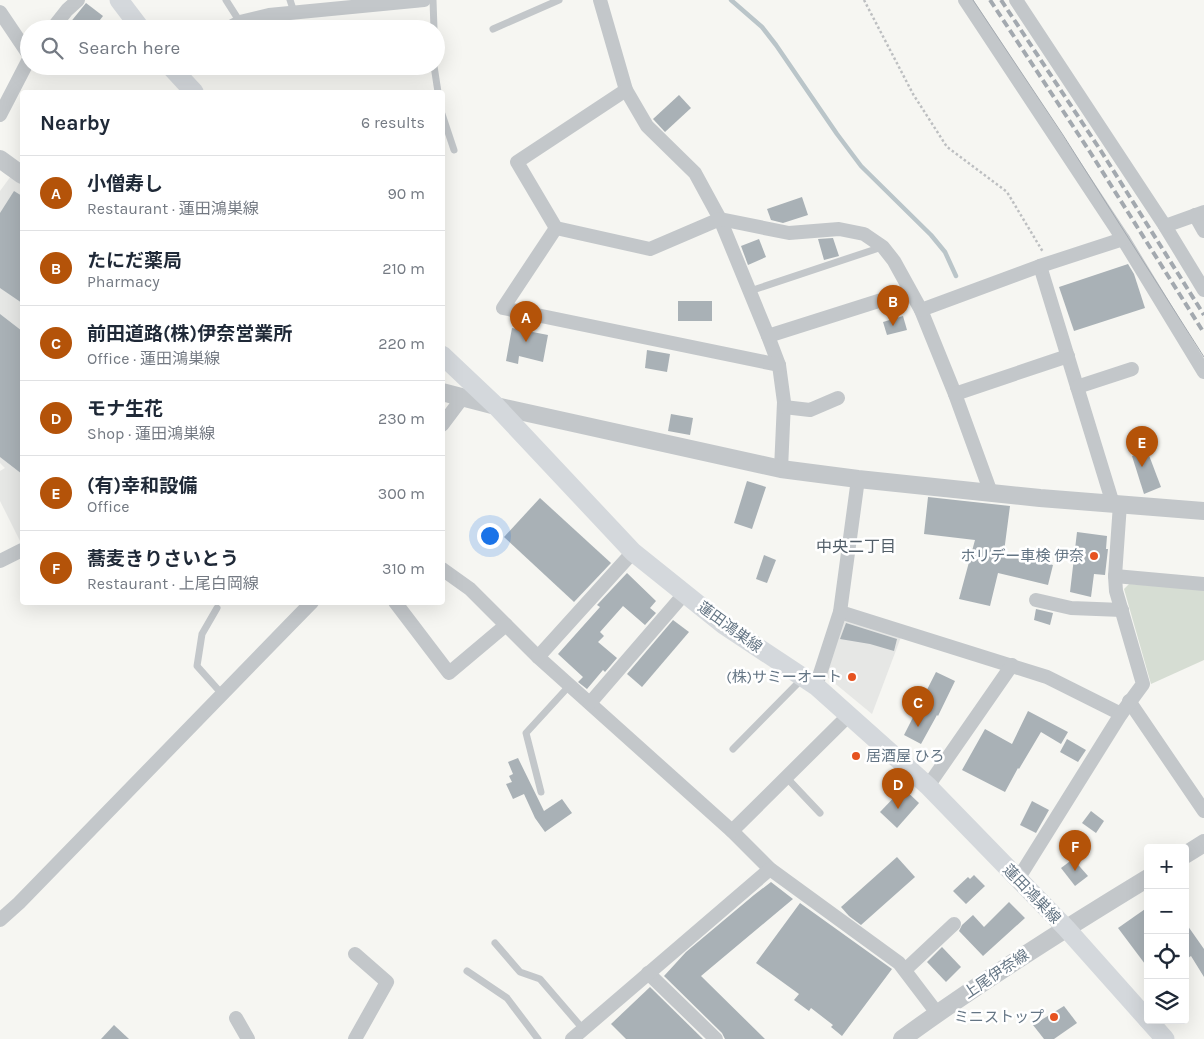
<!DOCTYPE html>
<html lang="en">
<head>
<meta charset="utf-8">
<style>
  :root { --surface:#fff; --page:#f6f6f7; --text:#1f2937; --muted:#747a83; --line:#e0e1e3; --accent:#b45309 }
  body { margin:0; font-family:Karla,"Noto Sans JP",sans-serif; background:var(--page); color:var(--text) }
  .controls { position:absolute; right:15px; bottom:15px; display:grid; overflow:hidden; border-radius:5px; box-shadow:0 5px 20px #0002 }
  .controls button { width:45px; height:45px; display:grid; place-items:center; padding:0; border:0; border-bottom:1px solid var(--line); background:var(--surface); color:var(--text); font:25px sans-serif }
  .you { position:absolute; left:489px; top:535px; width:18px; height:18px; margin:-12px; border:4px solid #fff; border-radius:50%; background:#1a73e8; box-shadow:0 0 0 8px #1a73e833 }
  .badge { display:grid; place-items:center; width:32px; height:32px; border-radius:50%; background:var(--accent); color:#fff; font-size:16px; font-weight:700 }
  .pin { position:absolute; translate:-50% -41px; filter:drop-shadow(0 1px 2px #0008) }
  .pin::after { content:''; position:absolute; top:26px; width:18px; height:15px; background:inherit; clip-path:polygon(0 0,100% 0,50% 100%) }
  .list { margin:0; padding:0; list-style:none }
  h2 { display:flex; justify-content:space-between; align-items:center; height:65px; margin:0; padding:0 20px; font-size:21px }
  h2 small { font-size:16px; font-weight:400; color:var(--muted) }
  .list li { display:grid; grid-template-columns:32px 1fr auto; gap:15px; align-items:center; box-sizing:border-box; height:75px; padding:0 20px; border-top:1px solid var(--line) }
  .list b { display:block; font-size:19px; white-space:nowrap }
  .list p { margin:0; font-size:16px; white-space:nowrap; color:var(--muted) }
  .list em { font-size:16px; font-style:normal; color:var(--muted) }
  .icon { flex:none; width:28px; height:28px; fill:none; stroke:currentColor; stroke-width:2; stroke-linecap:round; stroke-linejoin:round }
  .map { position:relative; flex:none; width:1204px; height:1039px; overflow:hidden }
  .search { position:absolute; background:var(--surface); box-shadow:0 5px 20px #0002; left:20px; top:20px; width:425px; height:55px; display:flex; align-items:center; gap:12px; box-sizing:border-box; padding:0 18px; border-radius:28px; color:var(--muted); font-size:19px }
  .panel { position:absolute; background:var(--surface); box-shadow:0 5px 20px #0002; left:20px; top:90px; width:425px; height:515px; border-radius:5px }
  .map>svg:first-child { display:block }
  .built { fill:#e6e7e5 }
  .green { fill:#d6ddd3 }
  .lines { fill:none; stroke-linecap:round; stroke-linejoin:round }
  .stream { stroke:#bac5c9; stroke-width:4.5 }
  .building { fill:#a9b1b6 }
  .path { stroke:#bdbfc1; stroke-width:2.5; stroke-dasharray:2.5 2.5; stroke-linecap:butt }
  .service { stroke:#c3c7ca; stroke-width:7 }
  .minor { stroke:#c3c7ca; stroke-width:14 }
  .tertiary { stroke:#c3c7ca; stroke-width:18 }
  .secondary { stroke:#d4d8dc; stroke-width:19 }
  .tram { stroke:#a3a9af; stroke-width:1 }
  .rail { stroke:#a3a9af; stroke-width:4; stroke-dasharray:8 4; stroke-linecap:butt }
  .poi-dot { fill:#e65321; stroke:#fff; stroke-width:2 }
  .labels { text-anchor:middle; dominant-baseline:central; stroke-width:5; stroke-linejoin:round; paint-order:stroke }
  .poi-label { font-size:15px; fill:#647584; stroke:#fff; text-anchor:end }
  .street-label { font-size:15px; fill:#647584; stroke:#fff }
  .neighbourhood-label { font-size:16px; fill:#525e68; stroke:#fff }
</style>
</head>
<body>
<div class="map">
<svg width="1204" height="1039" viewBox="0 0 1204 1039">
  <rect width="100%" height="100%" fill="#f6f6f2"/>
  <!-- built -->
  <g class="built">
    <polygon points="11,176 22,184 22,545 0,501 0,471 5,468 0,463 0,191"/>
    <polygon points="846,620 901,637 872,714 826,676 840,623"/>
  </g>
  <!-- green -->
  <polygon class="green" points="1129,584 1204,589 1204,660 1151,684 1124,589"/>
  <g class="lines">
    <!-- stream -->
    <polyline class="stream" points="731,0 762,27 776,45 837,134 861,166 931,235 945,252 956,276"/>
  </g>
  <!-- building -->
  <g class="building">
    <polygon points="86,3 103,16 93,29 65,29"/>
    <polygon points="679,95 691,108 665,132 653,119"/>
    <polygon points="14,191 22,196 22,303 0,288 0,213"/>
    <polygon points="802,197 808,215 783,223 771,220 767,209"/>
    <polygon points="833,238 839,256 824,260 818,239"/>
    <polygon points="759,239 766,257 748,265 741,246"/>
    <polygon points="1128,264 1134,274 1145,308 1074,331 1059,287"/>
    <rect x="678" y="301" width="34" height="20"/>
    <polygon points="0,314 22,331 22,474 0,457"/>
    <polygon points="903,316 907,330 887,335 883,322"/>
    <polygon points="512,328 548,335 543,362 519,356 518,364 506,361"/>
    <polygon points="647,350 670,354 667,372 645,368"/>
    <polygon points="671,414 693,418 690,435 668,431"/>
    <polygon points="1147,450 1161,487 1144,494 1132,456"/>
    <polygon points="747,481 766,487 752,529 734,523"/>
    <polygon points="928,497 1010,506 1004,552 1053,565 1048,585 998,573 990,606 959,599 975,540 924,534"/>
    <polygon points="540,498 611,563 574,602 504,537"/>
    <polygon points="1077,532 1107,536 1106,549 1108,549 1105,575 1094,574 1091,597 1070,592"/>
    <polygon points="764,555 776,560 767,583 756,579"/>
    <polygon points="627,573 656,601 650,608 656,613 645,625 623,606 600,632 604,636 598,642 617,658 605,672 603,670 587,689 578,682 583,677 558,654 600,607 597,605"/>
    <polygon points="1036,609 1053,613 1050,625 1034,620"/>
    <polygon points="673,620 689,632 642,687 627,674"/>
    <polygon points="846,623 897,639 894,651 870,644 840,639"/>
    <polygon points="936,672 955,681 938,716 937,715 921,744 904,735"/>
    <polygon points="1028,711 1068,732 1061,744 1041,732 1019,769 1018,768 1005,792 962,770 985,729 1012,744"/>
    <polygon points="1067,739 1086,750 1078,762 1060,752"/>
    <polygon points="518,758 544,811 562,799 572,813 545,832 535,818 524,794 513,799 506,784 512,782 509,776 513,774 508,762"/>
    <polygon points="903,788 919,803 897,828 880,812"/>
    <polygon points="1032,801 1049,810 1036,833 1020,825"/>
    <polygon points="1091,811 1104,821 1096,833 1082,823"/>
    <polygon points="897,857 915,877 861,925 849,916 841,907"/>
    <polygon points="1073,859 1088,876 1075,886 1061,868"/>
    <polygon points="974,875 985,886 966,904 953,891 968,877 970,879"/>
    <polygon points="771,882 793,899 701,976 765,1039 725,1039 722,1033 664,976 686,952 754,895"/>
    <polygon points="1009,902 1025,918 983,956 959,931 962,925 973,915 984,927"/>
    <polygon points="800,903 892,969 842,1036 831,1027 833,1025 811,1008 809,1011 794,1000 799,994 756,963"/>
    <polygon points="1148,907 1148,968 1118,928"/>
    <polygon points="1185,922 1204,949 1204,977 1191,956 1185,960"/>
    <polygon points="942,947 961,967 946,982 927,962"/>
    <polygon points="650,987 703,1039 626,1039 611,1024"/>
    <polygon points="1064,1006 1077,1023 1054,1039 1044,1039 1033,1025"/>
    <polygon points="114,1025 129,1039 101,1039"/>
  </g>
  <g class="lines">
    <!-- path -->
    <polyline class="path" points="864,0 913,94 947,147 1007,192 1043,252"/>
    <!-- service -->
    <g class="service">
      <polyline points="226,0 240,22"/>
      <polyline points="290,0 294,12"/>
      <polyline points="433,0 434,29"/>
      <polyline points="493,29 559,0"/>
      <polyline points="434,66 438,92"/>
      <polyline points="442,114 454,150"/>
      <polyline points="750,291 882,247"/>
      <polyline points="217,608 202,634 197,666 222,694"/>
      <polyline points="733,749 802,679"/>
      <polyline points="786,777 820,813"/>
      <polyline points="541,792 526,733 570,685"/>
      <polyline points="495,943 520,972 540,979 583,1029"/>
      <polyline points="467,971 507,998 538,1039"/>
    </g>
    <!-- minor -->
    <g class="minor">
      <polyline points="600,0 626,90 647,126 695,173 720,219 768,336 779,365 784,402 781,469"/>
      <polyline points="965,0 1123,239 1204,372"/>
      <polyline points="1016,0 1165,226 1204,290"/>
      <polyline points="0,12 29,55"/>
      <polyline points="52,29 67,10 78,0"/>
      <polyline points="227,29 240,22 269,15 424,0"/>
      <polyline points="626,90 517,162 556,228 650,249 720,219 789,233 839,229 864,234 883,247 894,261 921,310 955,394 991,493"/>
      <polyline points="0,115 29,59"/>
      <polyline points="1195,215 1204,231"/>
      <polyline points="1165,226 1204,212"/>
      <polyline points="556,228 503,308 779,365"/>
      <polyline points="1040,266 1113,504"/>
      <polyline points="921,310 1040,266 1123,239"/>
      <polyline points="768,336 910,291"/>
      <polyline points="1077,387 1132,369"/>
      <polyline points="955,394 1068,356"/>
      <polyline points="784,407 810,410 838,398"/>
      <polyline points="442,425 463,397"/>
      <polyline points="0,561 22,550"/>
      <polyline points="442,569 470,589 538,657 732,831 770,869 899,963 937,1013"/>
      <polyline points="1115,576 1204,584"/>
      <polyline points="1036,600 1071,608 1122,610"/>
      <polyline points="395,602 449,673 506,625"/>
      <polyline points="840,612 1047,677 1121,714"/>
      <polyline points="538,657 633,552"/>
      <polyline points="816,686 840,612 858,479"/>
      <polyline points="1129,701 1204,811"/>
      <polyline points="590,703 685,593"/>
      <polyline points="928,786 1012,665"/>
      <polyline points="732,831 848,716"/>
      <polyline points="1018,879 1121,714 1143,684 1116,591 1115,576 1120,504"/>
      <polyline points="0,920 19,903 312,602"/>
      <polyline points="355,954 387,982 355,1039"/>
      <polyline points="905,970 954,924"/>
      <polyline points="648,973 716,1039"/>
      <polyline points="236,1018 248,1039"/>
      <polyline points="572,1039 770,869"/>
    </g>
    <!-- tertiary -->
    <g class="tertiary">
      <polyline points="0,159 22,175"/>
      <polyline points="442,392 496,406 781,469 858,479 1040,498 1204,511"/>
      <polyline points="1185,855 1204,843"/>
      <path d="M902,1039C981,981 1064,929 1148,878"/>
    </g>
    <!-- secondary -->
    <g class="secondary">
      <polyline points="119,0 141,29"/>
      <polyline points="170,66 194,92"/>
      <polyline points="442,355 496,406 633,552 724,625 816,686 928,786 1066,928 1148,1020"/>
      <polyline points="1148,1020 1165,1039"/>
    </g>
    <!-- tram -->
    <polyline class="tram" points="973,0 1063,135 1204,357"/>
    <!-- rail -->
    <g class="rail">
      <polyline points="990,0 1090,152 1204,333"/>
      <polyline points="1001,0 1101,151 1204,315"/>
    </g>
  </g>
  <!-- markers -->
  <g class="poi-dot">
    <circle cx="1094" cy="556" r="5"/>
    <circle cx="852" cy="677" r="5"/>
    <circle cx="856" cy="756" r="5"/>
    <circle cx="1054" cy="1017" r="5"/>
  </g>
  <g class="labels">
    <!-- poi labels -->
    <g class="poi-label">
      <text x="1084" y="556">ホリデー車検 伊奈</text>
      <text x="842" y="677">(株)サミーオート</text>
      <text x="866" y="756" text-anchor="start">居酒屋 ひろ</text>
      <text x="1044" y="1017">ミニストップ</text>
    </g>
    <!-- street labels -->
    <g class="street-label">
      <text transform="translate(730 627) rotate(36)">蓮田鴻巣線</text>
      <text transform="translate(1032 894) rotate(46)">蓮田鴻巣線</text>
      <text transform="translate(996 974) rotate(-34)">上尾伊奈線</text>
    </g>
    <!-- neighbourhood labels -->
    <g class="neighbourhood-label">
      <text x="856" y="546">中央二丁目</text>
    </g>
  </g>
</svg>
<div class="controls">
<button>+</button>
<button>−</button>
<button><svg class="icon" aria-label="locate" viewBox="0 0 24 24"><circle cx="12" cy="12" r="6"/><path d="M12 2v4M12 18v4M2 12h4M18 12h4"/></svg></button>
<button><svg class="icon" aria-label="layers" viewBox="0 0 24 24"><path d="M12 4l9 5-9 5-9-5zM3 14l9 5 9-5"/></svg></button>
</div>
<div class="you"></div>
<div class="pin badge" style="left:526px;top:342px">A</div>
<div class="pin badge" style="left:893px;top:326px">B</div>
<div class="pin badge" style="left:918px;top:727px">C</div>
<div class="pin badge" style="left:898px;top:809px">D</div>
<div class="pin badge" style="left:1142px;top:467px">E</div>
<div class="pin badge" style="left:1075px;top:871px">F</div>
<div class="search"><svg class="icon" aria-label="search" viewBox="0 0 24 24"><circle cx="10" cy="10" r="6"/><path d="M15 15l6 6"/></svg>Search here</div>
<section class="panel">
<h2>Nearby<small>6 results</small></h2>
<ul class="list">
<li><span class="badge">A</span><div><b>小僧寿し</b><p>Restaurant · 蓮田鴻巣線</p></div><em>90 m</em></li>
<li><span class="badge">B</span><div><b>たにだ薬局</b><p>Pharmacy</p></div><em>210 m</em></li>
<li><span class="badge">C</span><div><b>前田道路(株)伊奈営業所</b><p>Office · 蓮田鴻巣線</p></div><em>220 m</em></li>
<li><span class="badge">D</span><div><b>モナ生花</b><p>Shop · 蓮田鴻巣線</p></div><em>230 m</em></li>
<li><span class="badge">E</span><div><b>(有)幸和設備</b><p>Office</p></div><em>300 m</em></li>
<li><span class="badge">F</span><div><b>蕎麦きりさいとう</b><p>Restaurant · 上尾白岡線</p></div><em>310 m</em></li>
</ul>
</section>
</div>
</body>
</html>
